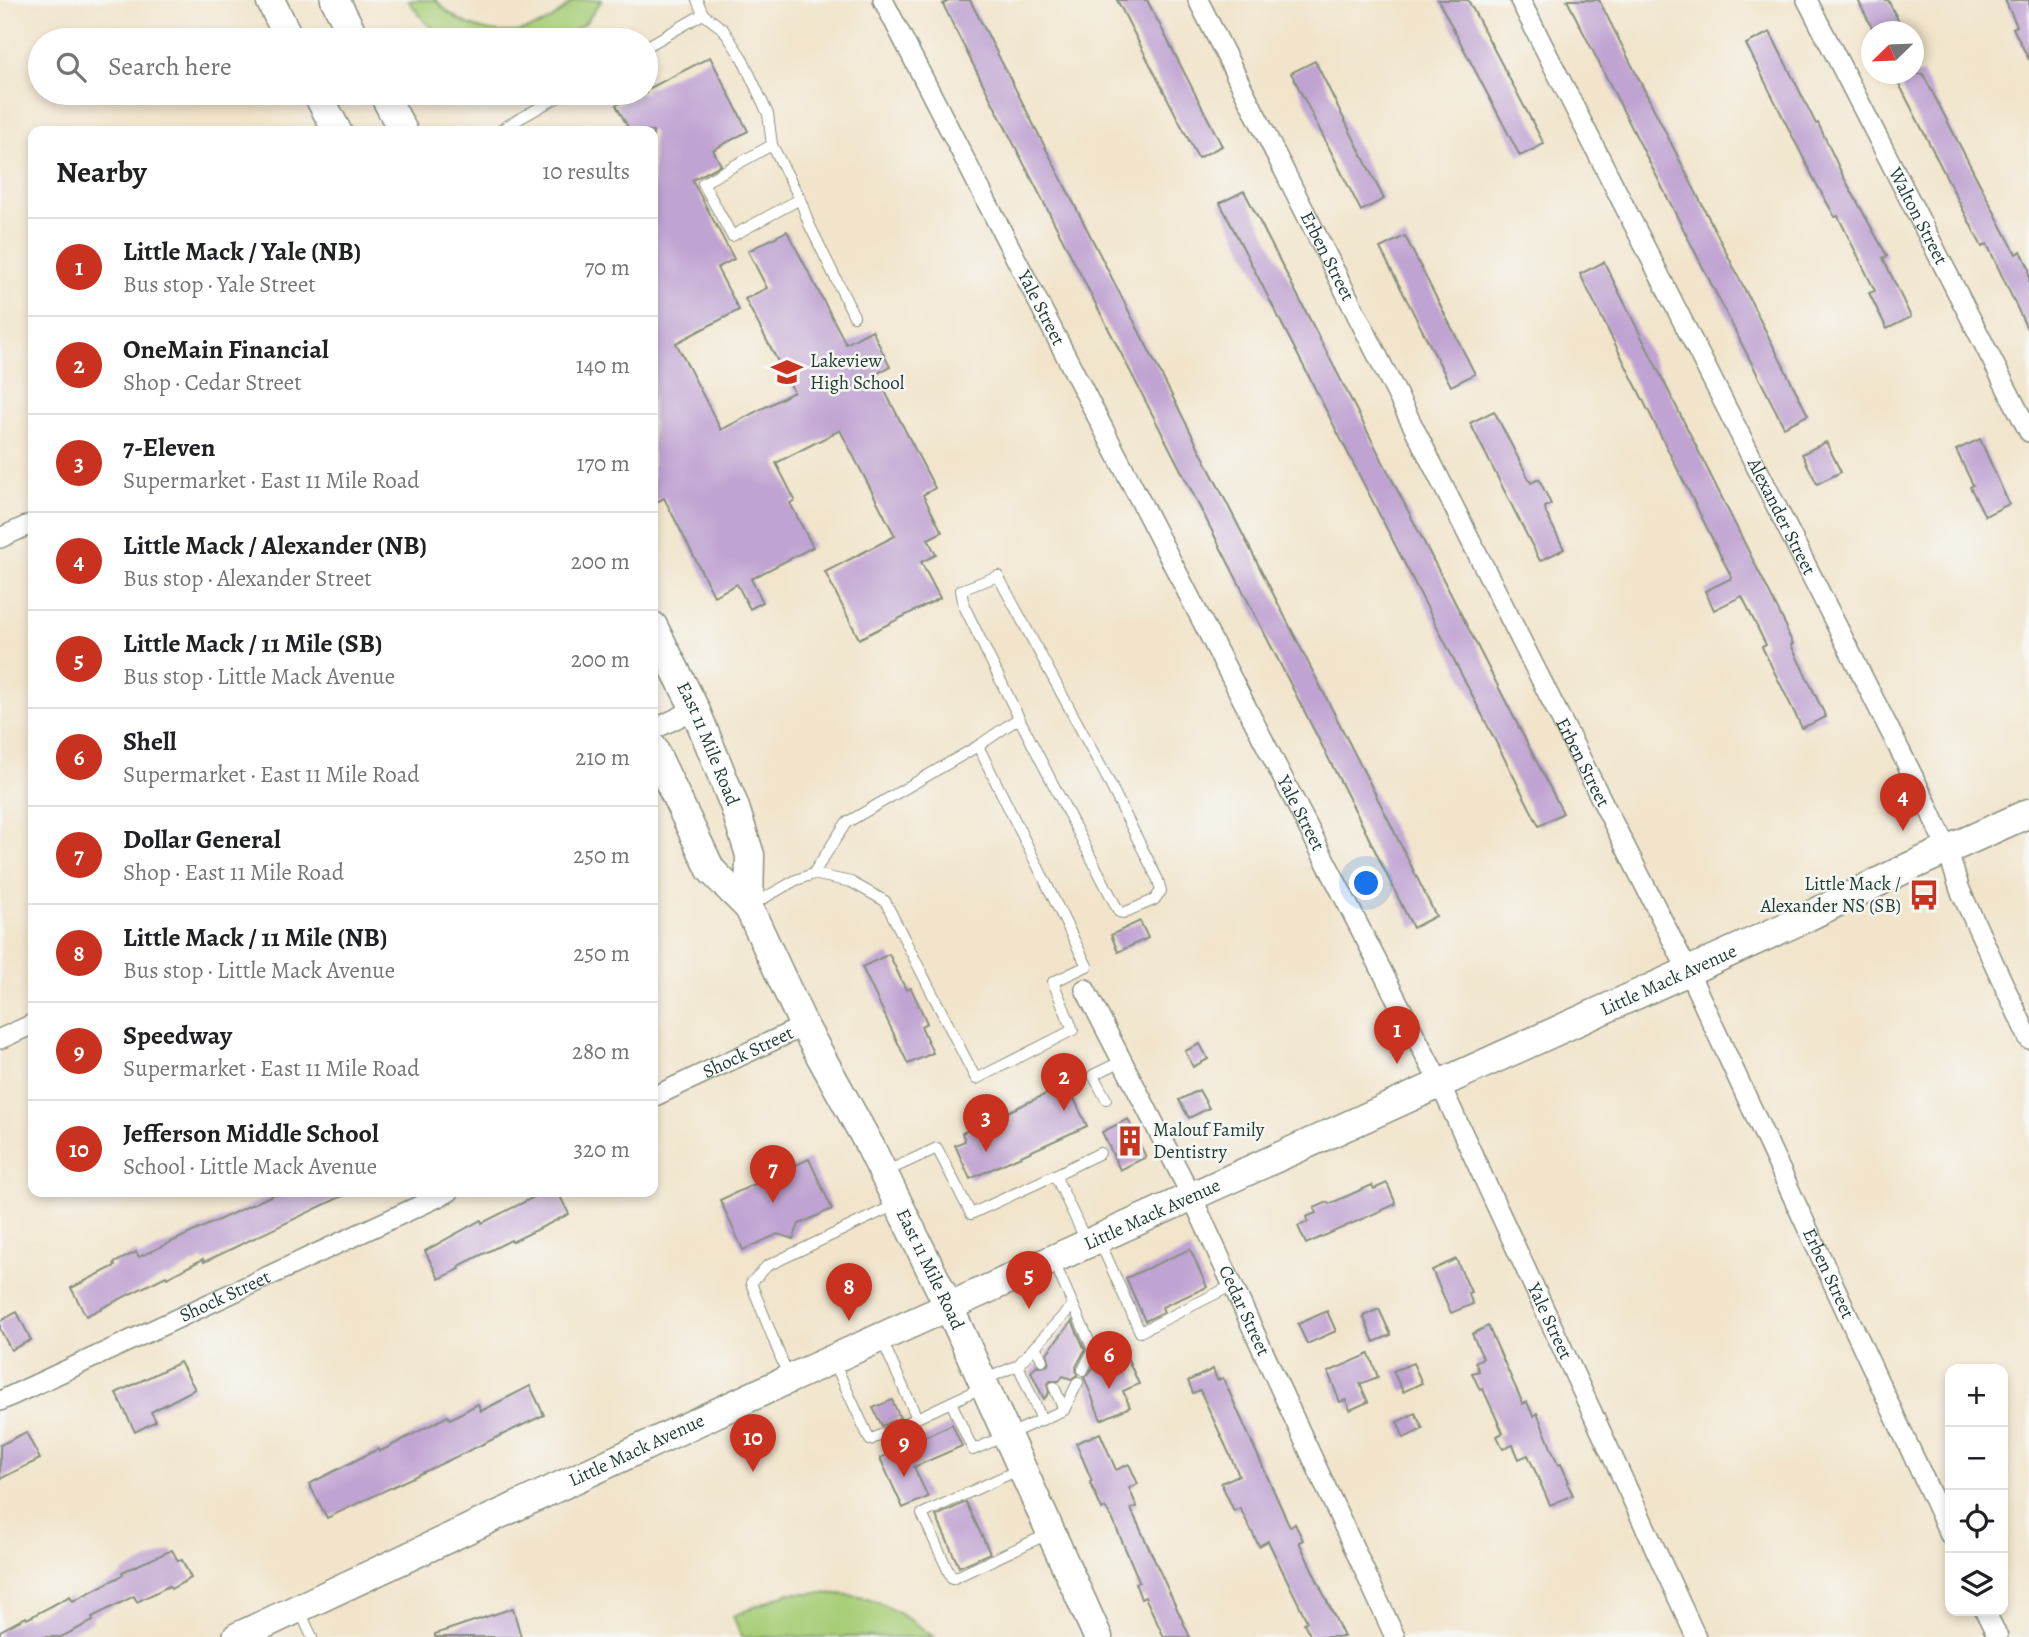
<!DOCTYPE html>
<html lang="en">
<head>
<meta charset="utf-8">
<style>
  :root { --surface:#fff; --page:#f6f6f6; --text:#202124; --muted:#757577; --line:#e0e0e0; --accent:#c8321e }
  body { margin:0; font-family:Alegreya,serif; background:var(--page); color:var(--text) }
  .controls { position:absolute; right:21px; bottom:21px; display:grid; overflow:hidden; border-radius:14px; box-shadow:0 4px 10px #0003 }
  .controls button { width:63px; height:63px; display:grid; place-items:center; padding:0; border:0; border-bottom:2px solid var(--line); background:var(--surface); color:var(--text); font:35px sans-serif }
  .compass { position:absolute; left:1861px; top:21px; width:63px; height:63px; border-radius:50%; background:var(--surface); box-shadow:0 4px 10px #0003; rotate:247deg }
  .you { position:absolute; left:1367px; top:884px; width:24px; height:24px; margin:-18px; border:5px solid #fff; border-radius:50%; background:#1a73e8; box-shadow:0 0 0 10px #1a73e833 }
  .badge { display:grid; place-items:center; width:46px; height:46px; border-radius:50%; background:var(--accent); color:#fff; font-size:23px; font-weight:700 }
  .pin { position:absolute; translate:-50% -58px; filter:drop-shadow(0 2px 4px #0008) }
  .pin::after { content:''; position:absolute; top:37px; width:24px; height:21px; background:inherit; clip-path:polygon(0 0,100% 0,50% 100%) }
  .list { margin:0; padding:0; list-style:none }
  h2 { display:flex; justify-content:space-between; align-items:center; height:91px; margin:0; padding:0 28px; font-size:30px }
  h2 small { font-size:23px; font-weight:400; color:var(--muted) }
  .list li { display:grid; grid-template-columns:46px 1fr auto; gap:21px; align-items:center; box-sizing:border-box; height:98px; padding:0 28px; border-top:2px solid var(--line) }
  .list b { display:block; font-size:26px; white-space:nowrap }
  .list p { margin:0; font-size:23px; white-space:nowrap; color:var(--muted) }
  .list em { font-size:23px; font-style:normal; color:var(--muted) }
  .icon { flex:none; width:38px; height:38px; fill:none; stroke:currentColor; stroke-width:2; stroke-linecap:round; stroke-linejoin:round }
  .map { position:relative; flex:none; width:2029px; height:1637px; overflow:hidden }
  .search { position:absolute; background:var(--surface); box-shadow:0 4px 10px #0003; left:28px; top:28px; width:630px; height:77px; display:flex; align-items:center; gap:18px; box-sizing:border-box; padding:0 24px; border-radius:38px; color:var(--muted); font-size:26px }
  .panel { position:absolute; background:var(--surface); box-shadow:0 4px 10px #0003; left:28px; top:126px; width:630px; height:1071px; border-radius:14px }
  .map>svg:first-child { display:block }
  .green { fill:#a7cd77; stroke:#638556; stroke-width:2 }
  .building { fill:#bfa3d2 }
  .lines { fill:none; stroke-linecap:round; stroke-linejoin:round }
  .lane-casing { stroke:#88907f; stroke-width:12 }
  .street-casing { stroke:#88907f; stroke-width:22 }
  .secondary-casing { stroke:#88907f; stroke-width:31 }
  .lane { stroke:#fff; stroke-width:10 }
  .street { stroke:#fff; stroke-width:19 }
  .secondary { stroke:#fff; stroke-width:28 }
  .labels { text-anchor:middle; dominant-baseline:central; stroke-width:5; stroke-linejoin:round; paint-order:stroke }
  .street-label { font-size:19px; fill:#1f3d34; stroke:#f6f6f2 }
  .poi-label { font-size:19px; fill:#1f3d34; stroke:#f6f6f2; text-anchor:start }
</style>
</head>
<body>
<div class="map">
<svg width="2029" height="1637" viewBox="0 0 2029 1637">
  <rect width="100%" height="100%" fill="#f6f6f2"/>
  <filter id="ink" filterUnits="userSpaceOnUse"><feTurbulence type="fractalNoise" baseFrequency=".0143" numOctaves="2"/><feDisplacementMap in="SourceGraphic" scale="14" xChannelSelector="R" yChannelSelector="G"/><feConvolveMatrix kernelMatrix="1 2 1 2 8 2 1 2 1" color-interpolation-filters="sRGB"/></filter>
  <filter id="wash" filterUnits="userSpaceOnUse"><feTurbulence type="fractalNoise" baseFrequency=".00686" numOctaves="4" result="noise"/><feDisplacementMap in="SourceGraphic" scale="28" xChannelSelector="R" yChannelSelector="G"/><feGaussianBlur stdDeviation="1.57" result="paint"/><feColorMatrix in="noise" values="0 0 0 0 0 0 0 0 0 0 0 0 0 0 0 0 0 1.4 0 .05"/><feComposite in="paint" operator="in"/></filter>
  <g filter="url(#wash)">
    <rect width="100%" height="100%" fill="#f1e4ca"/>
    <!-- green -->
    <g class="green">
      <path d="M408,0H436C464,33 513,42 550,20C558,16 569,3 575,0C582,0 595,0 602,0L586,22L561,40H450L425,22Z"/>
      <path d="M788,1593C810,1593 833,1592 855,1596C884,1601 911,1620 934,1637H742L733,1616Z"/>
    </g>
    <g id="blocks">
      <!-- building -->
      <g class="building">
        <polygon points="951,0 970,0 1385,813 1436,916 1413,928 1358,816 957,33 943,4"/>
        <polygon points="1117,0 1147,0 1222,146 1198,158"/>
        <polygon points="1438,0 1468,0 1544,144 1520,156"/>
        <polygon points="1567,0 1599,0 1808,415 1784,427"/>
        <polygon points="1858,0 1888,0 1901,26 1889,32 1874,32"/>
        <polygon points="2005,0 2029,0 2029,60 2013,28 2017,26"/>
        <polygon points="1770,32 1816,124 1818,123 1843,176 1887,256 1883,258 1911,317 1887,329 1869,293 1875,291 1838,216 1835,217 1816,183 1746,44"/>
        <polygon points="710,57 748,131 713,150 721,165 692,180 734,259 717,268 739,310 676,343 721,430 794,392 745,299 767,288 748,251 787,231 846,344 872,330 890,367 876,374 935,488 923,495 942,532 928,539 936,555 921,562 940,598 859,639 825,572 895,536 840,430 776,463 795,500 790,503 813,547 751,579 763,602 750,609 737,584 714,596 664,498 653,504 653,131 630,131 616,105 640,93 646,93 646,90"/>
        <polygon points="1315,61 1384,199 1361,211 1291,73"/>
        <polygon points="1894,74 1923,74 2016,254 2021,251 2029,268 2029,333 1987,244 1982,247"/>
        <polygon points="1244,191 1563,813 1539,826 1220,203"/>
        <polygon points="1405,236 1475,374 1451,386 1380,248"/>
        <polygon points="1604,262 1787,628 1786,629 1793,644 1791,645 1826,717 1802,728 1762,647 1766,645 1742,596 1714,610 1705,591 1732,578 1580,274"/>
        <polygon points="1494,411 1531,483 1539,479 1551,504 1545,507 1546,513 1564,549 1540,561 1470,423"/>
        <polygon points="1980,439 2009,504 1985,516 1970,487 1973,485 1956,450"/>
        <polygon points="1826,442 1841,472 1817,484 1802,454"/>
        <polygon points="1140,921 1148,938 1118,952 1111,935"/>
        <polygon points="889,954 906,990 911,988 927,1023 921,1026 933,1053 908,1064 862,967"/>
        <polygon points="1200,1044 1208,1059 1193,1067 1185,1051"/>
        <polygon points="1059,1088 1063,1096 1071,1092 1087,1126 970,1179 955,1145 965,1141 962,1133"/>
        <polygon points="1199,1090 1209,1108 1189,1118 1179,1100"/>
        <polygon points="1128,1119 1146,1157 1120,1170 1102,1132"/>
        <polygon points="809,1159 832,1209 799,1224 793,1239 778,1234 743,1250 720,1200"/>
        <polygon points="1387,1183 1396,1204 1306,1244 1298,1226 1308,1222 1306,1217 1316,1213 1314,1208 1328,1202 1329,1204 1372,1185 1374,1189"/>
        <polygon points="279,1192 351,1192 204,1262 203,1259 167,1278 166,1276 86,1316 71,1288 115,1266 114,1263 136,1252 139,1257"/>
        <polygon points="544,1192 558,1192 569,1214 512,1242 511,1240 459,1266 460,1269 439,1279 425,1251 481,1220 482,1223"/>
        <polygon points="1190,1249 1207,1287 1162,1307 1164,1312 1145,1321 1126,1278"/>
        <polygon points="1456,1259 1471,1292 1468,1293 1473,1304 1451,1313 1432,1270"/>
        <polygon points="1379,1309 1391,1335 1374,1342 1363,1316"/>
        <polygon points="1327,1311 1336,1331 1307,1344 1298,1324"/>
        <polygon points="17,1312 31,1340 11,1350 0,1329 0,1321"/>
        <polygon points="1072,1321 1085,1350 1076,1367 1077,1375 1071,1379 1063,1376 1059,1381 1050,1381 1047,1385 1049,1393 1044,1399 1031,1372 1037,1365 1042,1367 1048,1365 1049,1360 1047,1353"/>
        <polygon points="1488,1326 1523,1404 1527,1402 1533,1416 1537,1413 1558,1465 1561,1464 1569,1482 1567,1483 1573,1495 1550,1505 1528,1455 1519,1459 1513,1445 1503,1449 1497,1436 1503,1433 1483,1389 1480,1390 1472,1373 1479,1371 1475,1362 1483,1358 1472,1334"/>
        <polygon points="1369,1354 1378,1377 1360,1384 1368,1402 1350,1410 1346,1400 1340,1402 1328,1372"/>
        <polygon points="1126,1355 1139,1384 1123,1391 1130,1407 1101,1420 1084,1377 1089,1374 1094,1366 1096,1370"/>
        <polygon points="180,1362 195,1389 151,1412 156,1421 135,1432 116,1393"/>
        <polygon points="1413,1363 1422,1383 1403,1392 1393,1371"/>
        <polygon points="1213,1369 1217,1380 1223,1378 1290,1527 1295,1524 1303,1540 1299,1542 1344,1637 1311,1637 1304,1623 1307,1621 1268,1541 1259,1546 1240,1508 1234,1511 1221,1483 1239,1475 1200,1390 1193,1393 1188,1381"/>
        <polygon points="530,1386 544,1415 327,1518 309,1484 378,1449 379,1452 448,1416 450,1419 478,1404 481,1411"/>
        <polygon points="892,1400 900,1418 882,1426 873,1408"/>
        <polygon points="1415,1413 1423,1429 1404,1438 1397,1422"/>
        <polygon points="952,1424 962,1446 914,1467 928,1497 903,1508 880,1458"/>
        <polygon points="26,1432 40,1459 0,1479 0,1445"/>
        <polygon points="1100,1433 1116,1470 1129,1464 1138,1484 1129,1488 1137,1507 1131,1509 1190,1637 1164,1637 1145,1597 1141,1599 1135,1583 1139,1582 1138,1578 1112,1518 1105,1508 1102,1510 1090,1482 1092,1481 1076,1443"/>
        <polygon points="966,1502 990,1553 959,1567 936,1516"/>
        <polygon points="172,1550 178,1561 182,1560 191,1578 171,1589 169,1586 137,1602 134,1596 92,1617 93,1621 61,1637 0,1637 0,1631 26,1617 27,1619 70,1596 73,1601 123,1575 122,1572"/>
        <polygon points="513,1608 521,1637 435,1637 435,1634"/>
      </g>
    </g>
  </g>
  <g filter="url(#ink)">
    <use href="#blocks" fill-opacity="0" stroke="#88907f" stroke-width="2"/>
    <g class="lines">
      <!-- lane casing -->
      <g class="lane-casing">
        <g id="lane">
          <polyline points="703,14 723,29 742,58 768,114 772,145 800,199 732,236 703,183 772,145"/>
          <polyline points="646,47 703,14 697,0"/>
          <polyline points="501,131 505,127 565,93"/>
          <polyline points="800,199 809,224 854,316"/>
          <polyline points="978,746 1019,718 964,606 961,590 998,576 1106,776 1158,880 1161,891 1154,900 1123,913 1119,912 1019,718"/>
          <polyline points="752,905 796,880 813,874 851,882 885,901 976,1079 1073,1030 1053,982 1087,966 978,746 846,823 813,874"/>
          <polyline points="1106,1099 1093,1075 1122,1061"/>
          <polyline points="885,1172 937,1148 971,1214 1055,1175 1087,1243"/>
          <polyline points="1055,1175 1100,1153"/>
          <polyline points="1100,1242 1140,1332 1233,1285"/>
          <polyline points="1054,1262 1093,1350 1083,1370"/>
          <polyline points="1035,1346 1042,1360"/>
          <polyline points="833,1360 870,1440 917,1418 881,1338"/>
          <polyline points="1018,1365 1042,1420"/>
          <polyline points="788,1376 751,1283 767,1266 895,1205"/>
          <polyline points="984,1380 1018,1365 1073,1305"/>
          <polyline points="1054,1387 1064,1410"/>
          <polyline points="951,1402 973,1450 1064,1410 1078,1382"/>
          <polyline points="917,1418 983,1387"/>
          <polyline points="1018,1470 922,1514 952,1579 1050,1533"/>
          <polyline points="299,1609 312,1637"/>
        </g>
      </g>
      <!-- street casing -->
      <g class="street-casing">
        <g id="street">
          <path id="s1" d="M883,0L1440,1084L1696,1637"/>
          <path id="s2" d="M1198,0L1688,971L1950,1535"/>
          <path id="s3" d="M1520,0L1926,802L1947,849L1960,890L2029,1039"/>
          <path id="s4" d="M1807,0L2029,432"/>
          <polyline points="0,538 33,523"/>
          <polyline points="653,730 695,709"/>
          <path id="s5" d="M1085,989L1191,1195L1395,1637"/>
          <polyline points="0,1039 33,1024"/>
          <path id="s6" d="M653,1097L804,1026"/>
          <path id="s7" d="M0,1401L449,1192"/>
          <polyline points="1985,1611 1998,1637"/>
        </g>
      </g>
      <!-- secondary casing -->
      <g class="secondary-casing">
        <g id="secondary">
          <polyline points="270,0 290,40"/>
          <polyline points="335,0 356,40"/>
          <polyline points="317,93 337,131"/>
          <polyline points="383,93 403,131"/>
          <path id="s8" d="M653,626L695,709L734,805L750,855L749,908"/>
          <path id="s9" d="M653,748L711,870L749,908L804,1026L871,1148L949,1307L1098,1637"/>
          <path id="s10" d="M237,1637L789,1379L1801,920L1909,867L2029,813"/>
        </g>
      </g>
      <!-- lane -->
      <use href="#lane" class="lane"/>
      <!-- street -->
      <use href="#street" class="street"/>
      <!-- secondary -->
      <use href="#secondary" class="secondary"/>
    </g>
  </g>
  <!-- icons -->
  <defs>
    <g id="school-bare" transform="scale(2.415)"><path d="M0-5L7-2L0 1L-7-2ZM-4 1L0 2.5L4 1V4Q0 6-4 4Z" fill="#c8321e" stroke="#f6f6f2" stroke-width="2.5" paint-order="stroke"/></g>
    <g id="bus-bare" transform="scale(2.415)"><path d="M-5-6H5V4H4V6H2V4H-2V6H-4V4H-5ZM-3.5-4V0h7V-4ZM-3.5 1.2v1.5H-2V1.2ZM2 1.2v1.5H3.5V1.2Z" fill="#c8321e" stroke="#f6f6f2" stroke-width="2.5" paint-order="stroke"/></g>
    <g id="building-bare" transform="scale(2.415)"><path d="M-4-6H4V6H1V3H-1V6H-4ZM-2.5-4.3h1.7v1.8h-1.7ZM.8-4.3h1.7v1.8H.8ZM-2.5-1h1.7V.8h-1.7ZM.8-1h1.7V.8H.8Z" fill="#c8321e" stroke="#f6f6f2" stroke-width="2.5" paint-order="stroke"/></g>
  </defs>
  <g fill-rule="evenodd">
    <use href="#school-bare" x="787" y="372"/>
    <use href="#bus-bare" x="1924" y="895"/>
    <use href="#building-bare" x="1130" y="1141"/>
  </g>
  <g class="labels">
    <!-- street labels -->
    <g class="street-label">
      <text stroke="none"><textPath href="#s4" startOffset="243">Walton Street</textPath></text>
      <text stroke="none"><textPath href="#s2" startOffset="287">Erben Street</textPath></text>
      <text stroke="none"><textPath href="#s1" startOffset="346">Yale Street</textPath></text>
      <text stroke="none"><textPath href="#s3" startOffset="579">Alexander Street</textPath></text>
      <text stroke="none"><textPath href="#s8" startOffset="130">East 11 Mile Road</textPath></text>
      <text stroke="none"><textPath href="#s2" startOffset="854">Erben Street</textPath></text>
      <text stroke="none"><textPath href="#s1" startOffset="914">Yale Street</textPath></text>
      <text stroke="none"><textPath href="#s10" startOffset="1575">Little Mack Avenue</textPath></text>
      <text stroke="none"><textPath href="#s6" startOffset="105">Shock Street</textPath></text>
      <text stroke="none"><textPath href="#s10" startOffset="1008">Little Mack Avenue</textPath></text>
      <text stroke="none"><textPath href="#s9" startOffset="593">East 11 Mile Road</textPath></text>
      <text stroke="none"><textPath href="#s2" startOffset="1421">Erben Street</textPath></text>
      <text stroke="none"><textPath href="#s7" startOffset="248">Shock Street</textPath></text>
      <text stroke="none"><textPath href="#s5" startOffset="359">Cedar Street</textPath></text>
      <text stroke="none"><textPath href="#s1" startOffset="1480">Yale Street</textPath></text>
      <text stroke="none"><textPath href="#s10" startOffset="441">Little Mack Avenue</textPath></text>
    </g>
    <!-- poi labels -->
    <g class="poi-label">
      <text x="810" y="361">Lakeview<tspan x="810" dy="22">High School</tspan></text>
      <text x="1901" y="884" text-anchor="end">Little Mack /<tspan x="1901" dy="22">Alexander NS (SB)</tspan></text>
      <text x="1153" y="1130">Malouf Family<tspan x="1153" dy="22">Dentistry</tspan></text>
    </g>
  </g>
</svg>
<div class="controls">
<button>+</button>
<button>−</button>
<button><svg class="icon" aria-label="locate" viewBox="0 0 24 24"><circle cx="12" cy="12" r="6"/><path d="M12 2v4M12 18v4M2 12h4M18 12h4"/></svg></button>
<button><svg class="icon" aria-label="layers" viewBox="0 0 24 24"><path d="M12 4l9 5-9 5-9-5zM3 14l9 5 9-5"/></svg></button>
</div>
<svg class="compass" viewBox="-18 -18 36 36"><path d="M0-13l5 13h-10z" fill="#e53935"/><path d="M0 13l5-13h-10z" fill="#757577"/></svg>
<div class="you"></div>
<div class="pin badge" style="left:1397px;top:1064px">1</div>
<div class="pin badge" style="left:1064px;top:1111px">2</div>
<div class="pin badge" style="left:986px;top:1152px">3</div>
<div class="pin badge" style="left:1903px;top:831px">4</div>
<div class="pin badge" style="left:1029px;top:1309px">5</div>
<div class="pin badge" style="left:1109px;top:1389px">6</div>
<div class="pin badge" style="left:773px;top:1203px">7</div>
<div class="pin badge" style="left:849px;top:1321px">8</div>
<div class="pin badge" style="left:904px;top:1477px">9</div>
<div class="pin badge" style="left:753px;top:1472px">10</div>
<div class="search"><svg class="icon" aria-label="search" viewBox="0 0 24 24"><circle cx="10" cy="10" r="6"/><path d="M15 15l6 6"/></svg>Search here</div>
<section class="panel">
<h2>Nearby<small>10 results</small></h2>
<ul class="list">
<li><span class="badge">1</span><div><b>Little Mack / Yale (NB)</b><p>Bus stop · Yale Street</p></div><em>70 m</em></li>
<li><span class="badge">2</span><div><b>OneMain Financial</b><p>Shop · Cedar Street</p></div><em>140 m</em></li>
<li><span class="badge">3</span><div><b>7-Eleven</b><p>Supermarket · East 11 Mile Road</p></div><em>170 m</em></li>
<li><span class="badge">4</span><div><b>Little Mack / Alexander (NB)</b><p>Bus stop · Alexander Street</p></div><em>200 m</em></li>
<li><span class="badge">5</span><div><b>Little Mack / 11 Mile (SB)</b><p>Bus stop · Little Mack Avenue</p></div><em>200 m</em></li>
<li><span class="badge">6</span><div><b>Shell</b><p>Supermarket · East 11 Mile Road</p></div><em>210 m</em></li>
<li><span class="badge">7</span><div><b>Dollar General</b><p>Shop · East 11 Mile Road</p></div><em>250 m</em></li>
<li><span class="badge">8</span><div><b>Little Mack / 11 Mile (NB)</b><p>Bus stop · Little Mack Avenue</p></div><em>250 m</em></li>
<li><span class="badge">9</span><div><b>Speedway</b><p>Supermarket · East 11 Mile Road</p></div><em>280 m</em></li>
<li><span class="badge">10</span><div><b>Jefferson Middle School</b><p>School · Little Mack Avenue</p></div><em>320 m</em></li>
</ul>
</section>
</div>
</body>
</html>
